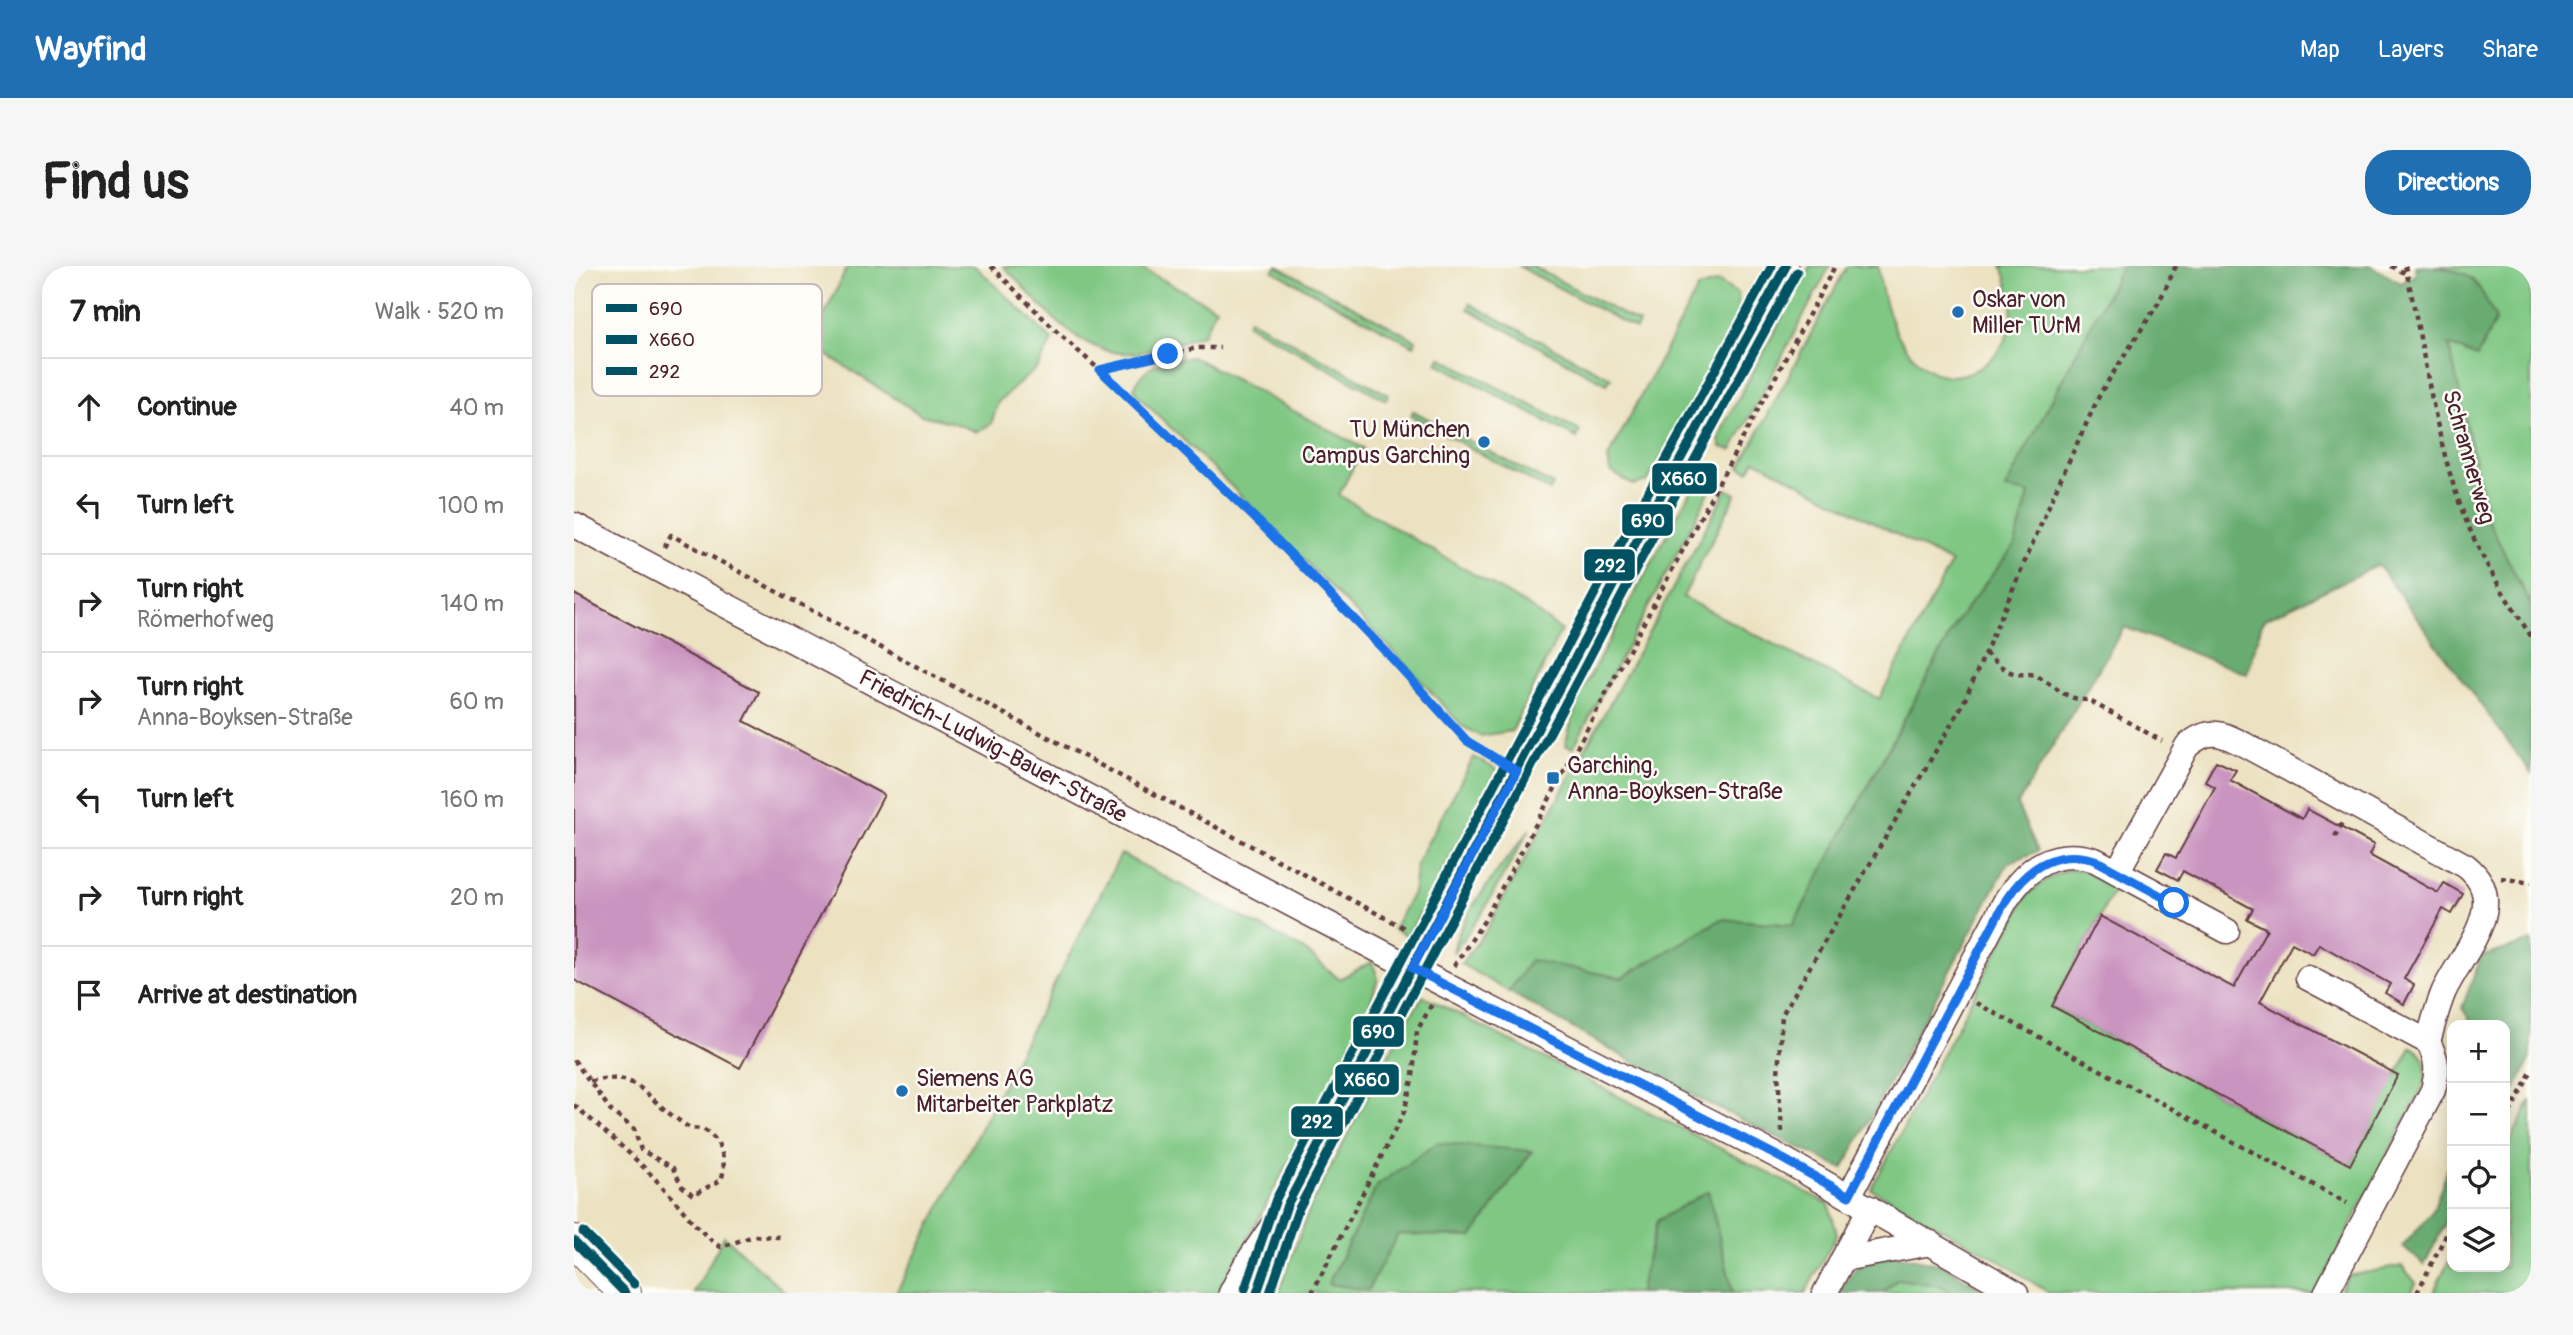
<!DOCTYPE html>
<html lang="en">
<head>
<meta charset="utf-8">
<style>
  :root { --surface:#fff; --page:#f6f6f6; --text:#222; --muted:#767676; --line:#e0e0e0; --accent:#1f6fb2 }
  body { margin:0; font-family:Pangolin,sans-serif; background:var(--page); color:var(--text) }
  .controls { position:absolute; right:21px; bottom:21px; display:grid; overflow:hidden; border-radius:14px; box-shadow:0 4px 18px #0003 }
  .controls button { width:63px; height:63px; display:grid; place-items:center; padding:0; border:0; border-bottom:2px solid var(--line); background:var(--surface); color:var(--text); font:35px sans-serif }
  .stop { position:absolute; width:21px; height:21px; margin:-16px; border:5px solid #1a73e8; border-radius:50%; background:#fff }
  .stop.end { background:#1a73e8; border-color:#fff; box-shadow:0 2px 7px #0008 }
  .list { margin:0; padding:0; list-style:none }
  h2 { display:flex; justify-content:space-between; align-items:center; height:91px; margin:0; padding:0 28px; font-size:30px }
  h2 small { font-size:23px; font-weight:400; color:var(--muted) }
  .list li { display:grid; grid-template-columns:46px 1fr auto; gap:21px; align-items:center; box-sizing:border-box; height:98px; padding:0 28px; border-top:2px solid var(--line) }
  .list b { display:block; font-size:26px; white-space:nowrap }
  .list p { margin:0; font-size:23px; white-space:nowrap; color:var(--muted) }
  .list em { font-size:23px; font-style:normal; color:var(--muted) }
  .icon { flex:none; width:38px; height:38px; fill:none; stroke:currentColor; stroke-width:2; stroke-linecap:round; stroke-linejoin:round }
  .map { position:relative; flex:none; width:1957px; height:1027px; overflow:hidden; border-radius:28px }
  header { display:flex; align-items:center; gap:42px; box-sizing:border-box; height:98px; padding:0 35px; background:var(--accent); color:#fff }
  header strong { font-size:33px }
  nav { display:flex; gap:38px; margin-inline-start:auto; font-size:24px }
  .intro { display:flex; align-items:center; justify-content:space-between; box-sizing:border-box; height:168px; padding:0 42px }
  h1 { margin:0; font-size:49px }
  .button { padding:18px 32px; border-radius:28px; background:var(--accent); color:#fff; font-size:24px; font-weight:700 }
  main { display:flex; gap:42px; padding:0 42px }
  aside { flex:1; background:var(--surface); border-radius:28px; box-shadow:0 4px 18px #0003 }
  .map>svg:first-child { display:block }
  .green { fill:#7fc783; stroke:#647357; stroke-width:2; fill-rule:evenodd }
  .forest { fill:#67ac71; stroke:#58664e; stroke-width:2 }
  .building { fill:#ca94c0 }
  .lines { fill:none; stroke-linecap:round; stroke-linejoin:round }
  .minor-casing { stroke:#623c42; stroke-width:27 }
  .major-casing { stroke:#623c42; stroke-width:34 }
  .path { stroke:#623c42; stroke-width:4.5; stroke-dasharray:5 5; stroke-linecap:butt }
  .minor { stroke:#fff; stroke-width:24 }
  .major { stroke:#fff; stroke-width:32 }
  .bus-1-casing { stroke:#fdfcf7; stroke-width:14 }
  .bus-2-casing { stroke:#fdfcf7; stroke-width:14 }
  .bus-3-casing { stroke:#fdfcf7; stroke-width:14 }
  .bus-1 { stroke:#005262; stroke-width:9 }
  .bus-2 { stroke:#005262; stroke-width:9 }
  .bus-3 { stroke:#005262; stroke-width:9 }
  .route { stroke:#1a73e8; stroke-width:9 }
  .poi-dot { fill:#1f6fb2; stroke:#fdfcf7; stroke-width:2.5 }
  .labels { text-anchor:middle; dominant-baseline:central; stroke-width:5; stroke-linejoin:round; paint-order:stroke }
  .poi-label { font-size:23px; fill:#4a1f2b; stroke:#fdfcf7; text-anchor:start }
  .street-label { font-size:23px; fill:#4a1f2b; stroke:#fdfcf7 }
  .key { fill:#fdfcf7; stroke:#c7baba; stroke-width:2 }
  .key-label { font-size:19px; fill:#4a1f2b }
  .line-badge { stroke:#fdfcf7; stroke-width:2.5 }
  .badge-label { font-size:19px; text-anchor:middle; font-weight:bold; fill:#fff }
</style>
</head>
<body>
<header>
<strong>Wayfind</strong>
<nav><a>Map</a><a>Layers</a><a>Share</a></nav>
</header>
<div class="intro"><h1>Find us</h1><a class="button">Directions</a></div>
<main>
<aside>
<h2>7 min<small>Walk · 520 m</small></h2>
<ul class="list">
<li><svg class="icon" aria-label="ahead" viewBox="0 0 24 24"><path d="M12 20V5M6 11l6-6 6 6"/></svg><div><b>Continue</b></div><em>40 m</em></li>
<li><svg class="icon" aria-label="left" viewBox="0 0 24 24"><path d="M17 20v-9H6M10 6l-5 5 5 5"/></svg><div><b>Turn left</b></div><em>100 m</em></li>
<li><svg class="icon" aria-label="right" viewBox="0 0 24 24"><path d="M7 20v-9h11M14 6l5 5-5 5"/></svg><div><b>Turn right</b><p>Römerhofweg</p></div><em>140 m</em></li>
<li><svg class="icon" aria-label="right" viewBox="0 0 24 24"><path d="M7 20v-9h11M14 6l5 5-5 5"/></svg><div><b>Turn right</b><p>Anna-Boyksen-Straße</p></div><em>60 m</em></li>
<li><svg class="icon" aria-label="left" viewBox="0 0 24 24"><path d="M17 20v-9H6M10 6l-5 5 5 5"/></svg><div><b>Turn left</b></div><em>160 m</em></li>
<li><svg class="icon" aria-label="right" viewBox="0 0 24 24"><path d="M7 20v-9h11M14 6l5 5-5 5"/></svg><div><b>Turn right</b></div><em>20 m</em></li>
<li><svg class="icon" aria-label="arrive" viewBox="0 0 24 24"><path d="M6 21V4h12l-3 4 3 4H6"/></svg><div><b>Arrive at destination</b></div></li>
</ul>
</aside>
<div class="map">
<svg width="1957" height="1027" viewBox="0 0 1957 1027">
  <rect width="100%" height="100%" fill="#fdfcf7"/>
  <filter id="ink" filterUnits="userSpaceOnUse"><feTurbulence type="fractalNoise" baseFrequency=".0143" numOctaves="2"/><feDisplacementMap in="SourceGraphic" scale="14" xChannelSelector="R" yChannelSelector="G"/><feConvolveMatrix kernelMatrix="1 2 1 2 8 2 1 2 1" color-interpolation-filters="sRGB"/></filter>
  <filter id="wash" filterUnits="userSpaceOnUse"><feTurbulence type="fractalNoise" baseFrequency=".00686" numOctaves="4" result="noise"/><feDisplacementMap in="SourceGraphic" scale="28" xChannelSelector="R" yChannelSelector="G"/><feGaussianBlur stdDeviation="1.57" result="paint"/><feColorMatrix in="noise" values="0 0 0 0 0 0 0 0 0 0 0 0 0 0 0 0 0 1.4 0 .05"/><feComposite in="paint" operator="in"/></filter>
  <g filter="url(#wash)">
    <rect width="100%" height="100%" fill="#ece2c1"/>
    <!-- green -->
    <g class="green">
      <polygon points="274,0 401,0 478,74 465,100 424,136 417,158 403,166 377,156 347,149 236,78"/>
      <path d="M429,0H563L642,42L629,69C607,75 583,85 561,87C503,92 466,36 429,0Z"/>
      <polygon points="703,0 842,74 840,80 699,5"/>
      <polygon points="944,0 958,0 1065,57 1062,63"/>
      <polygon points="1236,0 1256,0 1158,184 1147,181 1145,173 1150,159"/>
      <path d="M1273,0H1304C1308,35 1319,73 1346,97C1379,127 1424,100 1435,64C1442,43 1435,20 1428,0H1548L1432,222L1456,227L1441,279L1385,352L1219,659L1147,653L1048,712L956,694L935,726L887,698L911,666L1153,223L1162,228L1109,331L1305,433L1377,297L1181,194L1175,205L1166,201Z"/>
      <polygon points="1861,0 1957,0 1957,339 1914,255 1874,78 1885,6"/>
      <polygon points="1145,16 1164,28 1165,48 1074,215 1059,219 1036,205 1034,192 1124,22"/>
      <polygon points="896,38 1037,112 1033,118 894,43"/>
      <polygon points="675,53 815,129 812,134 673,58"/>
      <path d="M619,91L789,182L765,229L954,340L987,364L938,465L906,470L888,460L828,394L652,215L563,129L560,122C574,93 590,96 619,91Z"/>
      <polygon points="866,91 1006,165 1003,172 863,97"/>
      <polygon points="839,145 979,219 976,225 837,150"/>
      <polygon points="1129,212 1137,215 1138,220 1124,248 999,482 991,479 1004,432 1122,215"/>
      <polygon points="900,491 923,504 834,670 819,663 839,627 843,596"/>
      <path d="M956,563L908,647L879,687C884,649 933,594 956,563Z"/>
      <polygon points="547,588 729,683 765,713 798,696 804,712 792,751 645,1027 322,1027"/>
      <path d="M1497,603L1513,604L1542,620L1478,740L1776,899L1837,781C1852,787 1852,798 1852,814L1742,1027H1475L1425,994L1297,923L1451,633C1465,617 1477,609 1497,603Z"/>
      <path d="M849,730L1255,938L1263,968L1231,1027H1159L1134,926L1083,955L1065,1027H704L736,941L829,761ZM958,885L898,971L824,968Z"/>
      <polygon points="1957,834 1957,1027 1859,1027 1878,989 1878,1001 1931,1001 1931,886"/>
      <polygon points="150,970 212,1027 120,1027"/>
      <polygon points="1828,1000 1842,1017 1837,1027 1764,1027 1773,1010"/>
      <polygon points="1324,1013 1368,1020 1378,1027 1308,1027"/>
    </g>
    <!-- forest -->
    <g class="forest">
      <path d="M1548,0H1797L1827,17L1842,8L1841,0C1860,0 1890,1 1903,19C1911,29 1916,42 1922,53L1903,91L1875,79L1914,255L1957,339V507L1804,299L1689,354L1673,408L1550,361L1443,539L1464,585L1434,597L1269,903L1121,831L935,726L956,694L1048,712L1148,653L1219,659L1385,352L1441,279L1455,227L1431,223Z"/>
      <polygon points="1957,675 1957,792 1931,843 1931,759 1899,759 1888,742 1907,691"/>
      <polygon points="863,877 958,885 898,971 824,968 794,1024 754,1018 803,920"/>
      <polygon points="1878,891 1878,945 1850,999 1829,980 1858,947"/>
      <polygon points="1134,925 1159,1027 1065,1027 1083,955"/>
      <polygon points="1312,987 1369,999 1414,1027 1378,1027 1368,1020 1324,1013 1308,1027 1264,1027 1281,1003"/>
    </g>
    <g id="blocks">
      <!-- building -->
      <g class="building">
        <polygon points="0,328 185,426 170,455 310,529 166,802 0,714"/>
        <polygon points="1642,495 1662,504 1656,514 1728,553 1733,543 1800,579 1795,589 1864,627 1870,617 1889,628 1878,648 1869,643 1830,713 1840,719 1830,738 1811,727 1816,718 1745,678 1739,688 1718,677 1686,736 1824,809 1776,899 1478,740 1526,650 1660,722 1693,663 1673,653 1679,643 1609,605 1604,614 1583,603 1592,587 1602,592 1641,521 1631,515"/>
      </g>
    </g>
  </g>
  <g filter="url(#ink)">
    <use href="#blocks" fill-opacity="0" stroke="#623c42" stroke-width="2"/>
    <g class="lines">
      <!-- minor casing -->
      <g class="minor-casing">
        <g id="minor">
          <polyline points="0,259 838,702 1209,893 1442,1027"/>
          <path d="M1543,606L1613,480C1636,461 1647,467 1671,479L1892,600C1938,637 1889,685 1870,725C1863,741 1859,759 1854,776"/>
          <path d="M1734,712L1854,776C1864,794 1864,805 1859,824L1752,1027"/>
          <path d="M1275,930L1432,634C1454,600 1480,582 1521,594L1653,665"/>
          <polyline points="1269,993 1357,977"/>
          <polyline points="657,1027 671,1000 713,939 1080,242 1212,0"/>
          <polyline points="683,1027 703,970"/>
          <polyline points="1251,1027 1296,942"/>
        </g>
      </g>
      <!-- major casing -->
      <g class="major-casing">
        <polyline id="major" points="0,975 51,1027"/>
      </g>
      <!-- path -->
      <g class="path">
        <polyline points="417,0 483,66 547,123 688,259 814,388 893,475 924,494"/>
        <polyline points="1817,0 1833,8"/>
        <path d="M1831,0C1851,83 1861,181 1894,259C1910,298 1934,335 1957,370"/>
        <polyline points="527,103 623,82 646,82"/>
        <polyline points="90,281 97,269 832,663"/>
        <path d="M1411,387C1421,395 1431,406 1443,408C1449,409 1454,407 1460,409C1480,418 1490,434 1514,434L1588,475"/>
        <polyline points="1761,571 1768,557"/>
        <polyline points="1927,612 1957,617"/>
        <polyline points="880,700 910,655 1261,0"/>
        <polyline points="1402,737 1773,937"/>
        <path d="M0,794L38,846L60,863L67,884L99,902L108,920L119,929L147,914C154,897 147,871 128,863C124,862 120,863 117,862C113,861 107,856 103,853C68,829 64,803 14,816"/>
        <path d="M0,839C29,864 58,888 84,916C105,937 122,965 147,981L180,970L207,971"/>
        <polyline points="1931,856 1957,806"/>
        <polyline points="1208,866 1204,808 1208,749 1389,438 1487,212 1527,126 1585,36 1602,0"/>
        <polyline points="738,1027 830,846 839,810 843,765 858,738"/>
        <polyline points="1843,1027 1878,957"/>
      </g>
      <!-- minor -->
      <use href="#minor" class="minor"/>
      <!-- major -->
      <use href="#major" class="major"/>
      <!-- bus-1 casing -->
      <g class="bus-1-casing">
        <g id="bus-1">
          <polyline points="0,975 51,1027"/>
          <polyline points="683,1027 713,939 1080,242 1212,0"/>
        </g>
      </g>
      <!-- bus-2 casing -->
      <g class="bus-2-casing">
        <polyline id="bus-2" points="696,1027 724,944 1091,248 1223,6"/>
      </g>
      <!-- bus-3 casing -->
      <g class="bus-3-casing">
        <g id="bus-3">
          <polyline points="9,966 60,1018"/>
          <polyline points="671,1023 702,933 1069,236 1198,0"/>
        </g>
      </g>
      <!-- bus-1 -->
      <use href="#bus-1" class="bus-1"/>
      <!-- bus-2 -->
      <use href="#bus-2" class="bus-2"/>
      <!-- bus-3 -->
      <use href="#bus-3" class="bus-3"/>
    </g>
  </g>
  <g class="lines" filter="url(#ink)">
    <!-- route -->
    <path class="route" d="M594,88L526,104L688,259L814,388L893,475L943,505L838,702L1209,893L1275,930L1432,634C1453,602 1481,582 1521,594L1600,637"/>
  </g>
  <!-- markers -->
  <g class="poi-dot">
    <circle cx="1384" cy="46" r="7"/>
    <circle cx="910" cy="176" r="7"/>
    <rect x="972" y="505" width="14" height="14" rx="3.5"/>
    <circle cx="328" cy="825" r="7"/>
  </g>
  <g class="labels">
    <!-- poi labels -->
    <g class="poi-label">
      <text x="1398" y="33">Oskar von<tspan x="1398" dy="26">Miller TUrM</tspan></text>
      <text x="896" y="163" text-anchor="end">TU München<tspan x="896" dy="26">Campus Garching</tspan></text>
      <text x="993" y="499">Garching,<tspan x="993" dy="26">Anna-Boyksen-Straße</tspan></text>
      <text x="342" y="812">Siemens AG<tspan x="342" dy="26">Mitarbeiter Parkplatz</tspan></text>
    </g>
    <!-- street labels -->
    <g class="street-label">
      <text transform="translate(1895 191) rotate(74)">Schrannerweg</text>
      <text transform="translate(419 480) rotate(28)">Friedrich-Ludwig-Bauer-Straße</text>
    </g>
  </g>
  <!-- legend -->
  <rect x="18" y="18" width="230" height="112" rx="10" class="key"/>
  <rect x="32" y="38" width="31" height="8" fill="#005262"/>
  <rect x="32" y="69" width="31" height="9" fill="#005262"/>
  <rect x="32" y="101" width="31" height="8" fill="#005262"/>
  <g class="key-label">
    <text x="75" y="49">690</text>
    <text x="75" y="80">X660</text>
    <text x="75" y="112">292</text>
  </g>
  <g class="line-badge">
    <rect x="1077" y="196" width="67" height="33" rx="7" fill="#005262"/>
    <rect x="1047" y="237" width="53" height="34" rx="7" fill="#005262"/>
    <rect x="1009" y="282" width="53" height="34" rx="7" fill="#005262"/>
    <rect x="778" y="749" width="53" height="33" rx="7" fill="#005262"/>
    <rect x="760" y="797" width="66" height="33" rx="7" fill="#005262"/>
    <rect x="716" y="839" width="54" height="33" rx="7" fill="#005262"/>
  </g>
  <g class="badge-label">
    <text x="1110" y="219">X660</text>
    <text x="1074" y="261">690</text>
    <text x="1036" y="306">292</text>
    <text x="804" y="772">690</text>
    <text x="793" y="820">X660</text>
    <text x="743" y="862">292</text>
  </g>
</svg>
<div class="controls">
<button>+</button>
<button>−</button>
<button><svg class="icon" aria-label="locate" viewBox="0 0 24 24"><circle cx="12" cy="12" r="6"/><path d="M12 2v4M12 18v4M2 12h4M18 12h4"/></svg></button>
<button><svg class="icon" aria-label="layers" viewBox="0 0 24 24"><path d="M12 4l9 5-9 5-9-5zM3 14l9 5 9-5"/></svg></button>
</div>
<div class="stop" style="left:1600px;top:637px"></div>
<div class="stop end" style="left:594px;top:88px"></div>
</div>
</main>
</body>
</html>
